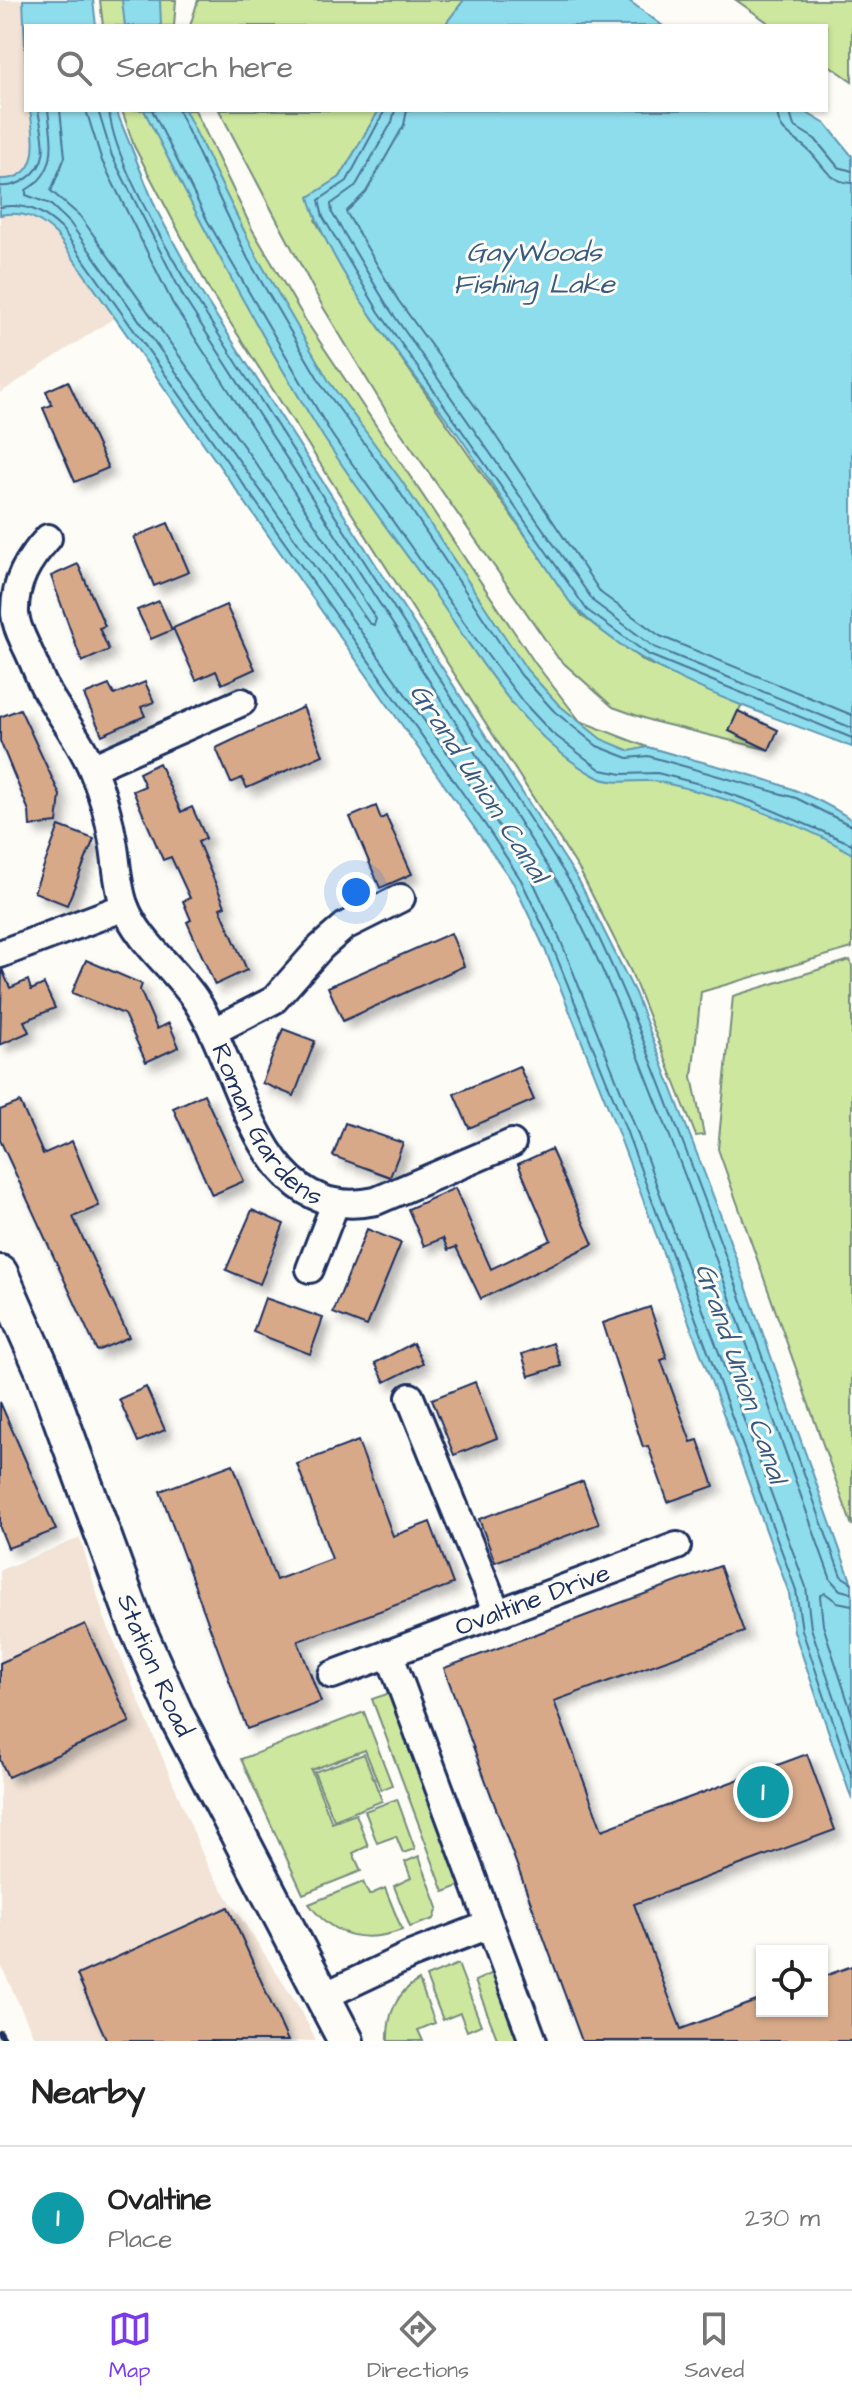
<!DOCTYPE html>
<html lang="en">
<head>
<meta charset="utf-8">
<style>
  :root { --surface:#fff; --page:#f2f2f2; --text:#222; --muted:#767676; --line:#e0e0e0; --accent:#7c3aed }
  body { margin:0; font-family:"Architects Daughter",sans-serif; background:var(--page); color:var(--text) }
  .controls { position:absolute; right:24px; bottom:24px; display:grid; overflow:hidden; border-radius:0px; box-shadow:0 2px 6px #0004 }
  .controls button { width:72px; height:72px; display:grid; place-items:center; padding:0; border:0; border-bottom:2px solid var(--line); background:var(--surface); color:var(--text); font:40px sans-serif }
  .you { position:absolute; left:356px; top:892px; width:28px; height:28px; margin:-20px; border:6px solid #fff; border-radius:50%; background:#1a73e8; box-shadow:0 0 0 12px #1a73e833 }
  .badge { display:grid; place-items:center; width:52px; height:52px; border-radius:50%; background:var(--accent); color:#fff; font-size:26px; font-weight:700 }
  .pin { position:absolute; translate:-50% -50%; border:4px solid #fff; box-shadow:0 2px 8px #0006 }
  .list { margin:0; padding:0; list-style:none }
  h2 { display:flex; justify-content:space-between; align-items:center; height:104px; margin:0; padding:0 32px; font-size:34px }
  h2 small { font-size:26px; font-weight:400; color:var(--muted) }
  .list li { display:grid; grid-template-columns:52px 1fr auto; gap:24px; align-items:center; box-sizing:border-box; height:144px; padding:0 32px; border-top:2px solid var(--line) }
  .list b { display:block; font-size:30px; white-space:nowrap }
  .list p { margin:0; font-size:26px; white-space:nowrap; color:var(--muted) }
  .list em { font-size:26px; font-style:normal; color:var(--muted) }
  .icon { flex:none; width:44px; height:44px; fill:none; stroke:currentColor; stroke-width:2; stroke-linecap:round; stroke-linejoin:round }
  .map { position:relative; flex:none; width:852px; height:2041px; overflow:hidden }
  .search { position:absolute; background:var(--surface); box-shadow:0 2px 6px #0004; left:24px; right:24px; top:24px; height:88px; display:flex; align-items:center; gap:20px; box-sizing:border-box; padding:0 28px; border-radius:0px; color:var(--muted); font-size:30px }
  .sheet { height:248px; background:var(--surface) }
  nav { display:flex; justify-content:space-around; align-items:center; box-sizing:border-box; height:112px; border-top:2px solid var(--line); background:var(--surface); font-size:22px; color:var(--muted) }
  nav a { display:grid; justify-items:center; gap:4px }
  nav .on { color:var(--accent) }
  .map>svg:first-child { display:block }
  .built { fill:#f2e3d6 }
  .green { fill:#cde79e; stroke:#748b7e; stroke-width:2 }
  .water { fill:#8eddec; stroke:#6097b3; stroke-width:2 }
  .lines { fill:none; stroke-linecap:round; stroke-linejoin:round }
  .shore { stroke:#497597; stroke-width:2 }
  .building { fill:#d7a989; stroke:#1b2f5e; stroke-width:2; filter:url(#shadow) }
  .minor-casing { stroke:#1b2f5e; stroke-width:32 }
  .tertiary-casing { stroke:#1b2f5e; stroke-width:40 }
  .minor { stroke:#fdfcf7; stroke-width:26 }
  .tertiary { stroke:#fdfcf7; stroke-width:34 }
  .rail { stroke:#1b2f5e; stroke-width:6 }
  .labels { text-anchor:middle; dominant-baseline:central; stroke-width:6; stroke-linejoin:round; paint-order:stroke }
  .street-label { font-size:26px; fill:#1b2f5e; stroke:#fdfcf7 }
  .water-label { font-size:28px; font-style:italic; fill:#385a82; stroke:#fdfcf7 }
</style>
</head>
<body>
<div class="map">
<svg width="852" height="2041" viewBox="0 0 852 2041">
  <defs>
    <filter id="shadow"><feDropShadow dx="7" dy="7" stdDeviation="4" flood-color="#0004"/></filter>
  </defs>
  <rect width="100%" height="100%" fill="#fdfcf7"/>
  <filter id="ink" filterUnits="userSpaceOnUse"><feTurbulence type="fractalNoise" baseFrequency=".0125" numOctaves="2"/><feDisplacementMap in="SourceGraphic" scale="16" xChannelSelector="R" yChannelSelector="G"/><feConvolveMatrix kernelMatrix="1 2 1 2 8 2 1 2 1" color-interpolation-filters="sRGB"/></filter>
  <g filter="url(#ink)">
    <!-- built -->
    <g class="built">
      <polygon points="0,0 23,0 26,110 30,110 36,154 56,234 114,318 0,393"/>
      <polygon points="80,1538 104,1617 208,1867 302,2012 316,2041 36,2041 0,1963 0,1570"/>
    </g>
    <!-- green -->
    <g class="green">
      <polygon points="100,0 176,0 174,26 103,26"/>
      <polygon points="198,0 464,0 444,26 190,26"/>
      <polygon points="736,0 852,0 852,81 826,63 826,26 773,26"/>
      <polygon points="122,110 195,110 252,229 306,321 535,663 580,721 647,747 770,783 852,837 852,948 701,992 692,1077 704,1135 696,1136 631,972 580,871 210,291 134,146"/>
      <polygon points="219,110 379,110 315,220 372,317 582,616 645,662 742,704 729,731 769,750 652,721 613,707 558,658 388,414 323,307"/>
      <polygon points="850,960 852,966 852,1526 718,1149 733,996"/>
      <polygon points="390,1693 462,1885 444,1892 372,1699"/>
      <polygon points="364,1712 392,1785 381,1790 365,1750 311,1770 332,1823 356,1814 368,1846 353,1853 361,1871 303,1894 241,1759"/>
      <polygon points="364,1754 382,1801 334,1820 314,1772"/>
      <polygon points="397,1799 415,1849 403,1853 396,1836 377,1843 365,1811"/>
      <polygon points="419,1856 438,1908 434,1919 410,1927 394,1886 411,1878 405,1862"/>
      <path d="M363,1882L369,1895L385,1888L402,1930C364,1944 333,1937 309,1904Z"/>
      <polygon points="458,1964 481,2025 467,2031 460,2013 443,2020 426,1977"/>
      <polygon points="495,1972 521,2041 498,2041 475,1981"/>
      <path d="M419,1980L435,2023L418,2030L423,2041H388C387,2016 396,1992 419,1980Z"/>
    </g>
    <!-- water -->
    <g class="water">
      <polygon points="23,0 93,0 96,26 26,26 26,69"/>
      <polygon points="122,0 160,0 161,26 125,26"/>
      <polygon points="464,0 628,0 663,26 444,26"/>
      <path d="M30,110H116L157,211L199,289L579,881L635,993L722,1219L852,1584V1800L794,1631L789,1593L723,1413L614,1122L544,947L514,884L56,234C38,217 24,211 0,215V179C43,180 34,137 30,110Z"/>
      <path d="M144,110H185L256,255L330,383L401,480L527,670L559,705L601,739L630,751L647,747C715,767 793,779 852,820V854C803,823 717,794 660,782C639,778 615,787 595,776C525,738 480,659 436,596C399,544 359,492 324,438C258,332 199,222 144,110Z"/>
      <path d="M379,110H802L827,125L852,156V747C758,710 639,677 569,601C532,546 496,488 457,433C410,368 330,272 309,197L340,177Z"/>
    </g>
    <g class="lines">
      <!-- shore -->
      <g class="shore">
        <path d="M48,110C52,142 59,171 26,190V195L50,204L70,223L495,820L530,875L560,939L631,1116L806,1587L811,1628L852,1748"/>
        <polyline points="60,110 65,157 51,191 80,216 369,623 374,625 376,619 173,304 102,161 86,110"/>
        <path d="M98,110L112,156L184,298L563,890C605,967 635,1047 667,1129C725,1278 777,1430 831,1580L840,1590L852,1593"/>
        <path d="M109,110C114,163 166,245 192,293L572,885C615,964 646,1046 678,1130C736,1278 787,1428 841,1576L852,1583"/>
        <polyline points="152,110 207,220 332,435 485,652 523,702 552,733 601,770 622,774 657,773 700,784 753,802 852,844"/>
        <polyline points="178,110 248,259 323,387 395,485 521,675 554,711 597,746 628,758 648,756 796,798 852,826"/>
        <polyline points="385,110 347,181 319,200 323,217 379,312 587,610 649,655 852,738"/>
        <polyline points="395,110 392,122 355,187 331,204 332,213 388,307 594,602 654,647 852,728"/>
        <polyline points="407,110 404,125 366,192 346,212 398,300 485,420 601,593 660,636 852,715"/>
        <path d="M777,110C778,133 792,135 807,149C823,163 827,182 852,183"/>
        <polyline points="789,110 794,126 815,139 838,167 852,171"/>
        <path d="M0,186C18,188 40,174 43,155C46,142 40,123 38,110"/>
        <path d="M0,207C27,203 43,211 62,229L486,826L521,880L551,943L622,1119L796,1590L802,1630L852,1777"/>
        <polyline points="852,1605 837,1602 825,1593 820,1596 823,1625 852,1714"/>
      </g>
    </g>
    <!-- building -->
    <g class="building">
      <polygon points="68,381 108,468 75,482 43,408 52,405 46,391"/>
      <polygon points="168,523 189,572 154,586 134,537"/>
      <polygon points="78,564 105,626 99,628 109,650 82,662 51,576"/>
      <polygon points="159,601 172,630 151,639 137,610"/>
      <polygon points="226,605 255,669 222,684 216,671 196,680 173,628"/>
      <polygon points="145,682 154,702 141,707 145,716 102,735 84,695 109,685 114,695"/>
      <polygon points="303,707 323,755 247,788 242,778 231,783 216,748"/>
      <polygon points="20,709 60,795 57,823 30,826 29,811 0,741 0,717"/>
      <polygon points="738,711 778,730 769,750 729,731"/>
      <polygon points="159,763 181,812 192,807 206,838 198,842 225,906 220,908 247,970 215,985 187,922 191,920 183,901 190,898 171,857 163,860 133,791 145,786 139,773"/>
      <polygon points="376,806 381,819 386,816 412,874 380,888 350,817"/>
      <polygon points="59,826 94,839 67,905 34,892"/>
      <polygon points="451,933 464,966 343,1021 328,987"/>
      <polygon points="86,960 142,984 140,990 157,1029 169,1023 179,1047 146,1062 124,1014 72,993"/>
      <polygon points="2,969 10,988 28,980 31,990 44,984 55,1008 24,1021 29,1032 0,1045"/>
      <polygon points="283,1029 315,1041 294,1096 262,1083"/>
      <polygon points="519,1066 534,1100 469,1128 454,1094"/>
      <polygon points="204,1094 244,1181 212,1195 173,1108"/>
      <polygon points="20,1102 43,1154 72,1141 99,1206 73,1217 129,1337 97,1351 0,1140 0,1110"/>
      <polygon points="345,1123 403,1143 390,1177 333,1156"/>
      <polygon points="551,1149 593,1244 481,1299 456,1247 448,1250 443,1238 424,1246 408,1209 455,1188 491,1269 551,1240 518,1164"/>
      <polygon points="252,1210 284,1224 260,1284 226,1270"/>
      <polygon points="367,1229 401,1243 367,1326 333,1313"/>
      <polygon points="265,1298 323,1318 310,1354 253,1332"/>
      <polygon points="650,1307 667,1358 661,1360 691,1442 698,1440 714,1486 668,1502 648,1446 643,1447 603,1323"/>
      <polygon points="413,1343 423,1363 385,1382 375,1363"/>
      <polygon points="553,1343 561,1366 529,1376 522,1354"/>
      <polygon points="475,1382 497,1438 454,1455 432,1399"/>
      <polygon points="146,1387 165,1430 138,1442 119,1399"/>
      <polygon points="0,1402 56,1530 8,1548 0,1528"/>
      <polygon points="358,1441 393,1536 430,1522 453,1584 298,1641 321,1702 247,1729 160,1491 233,1464 276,1580 332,1559 297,1464"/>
      <polygon points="583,1481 599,1524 495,1562 479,1519"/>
      <polygon points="720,1566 744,1632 554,1701 602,1830 807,1754 835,1830 634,1904 681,2029 762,1999 762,2011 822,2011 822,1977 852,1966 852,2041 582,2041 444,1668"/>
      <polygon points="85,1624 130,1722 8,1777 0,1760 0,1663"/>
      <polygon points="228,1907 288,2041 107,2041 77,1975"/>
    </g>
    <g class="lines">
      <!-- minor casing -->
      <g class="minor-casing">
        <g id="minor">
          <path id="s1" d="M48,538C28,560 14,582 15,614C16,626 22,637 27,648C34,662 39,678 47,692C62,718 82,743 93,771C102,793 109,817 113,841C117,862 117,887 125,907C139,942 174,968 195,999C243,1069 257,1226 376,1201L512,1143"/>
          <polyline points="92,768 242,702"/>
          <polyline points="0,954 125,907"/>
          <polyline points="214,1031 274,1000 321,947 345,926 401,898"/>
          <polyline points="310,1269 335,1204"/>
          <polyline points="410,1397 497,1613"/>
          <polyline points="389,1653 533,2041"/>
          <path id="s2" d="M332,1675L677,1546"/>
          <polyline points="324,1996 411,1955 489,1925"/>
        </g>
      </g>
      <!-- tertiary casing -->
      <g class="tertiary-casing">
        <g id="tertiary">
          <path id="s3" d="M0,1273L43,1370L136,1625L176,1715L346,2041"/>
        </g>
      </g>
      <!-- minor -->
      <use href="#minor" class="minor"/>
      <!-- tertiary -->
      <use href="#tertiary" class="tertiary"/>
      <!-- rail -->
      <polyline class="rail" points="0,2032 5,2041"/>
    </g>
  </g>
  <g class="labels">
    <!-- street labels -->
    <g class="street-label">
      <text stroke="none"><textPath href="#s1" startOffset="664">Roman Gardens</textPath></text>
      <text stroke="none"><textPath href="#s2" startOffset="214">Ovaltine Drive</textPath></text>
      <text stroke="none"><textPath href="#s3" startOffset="422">Station Road</textPath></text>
    </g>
    <!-- water labels -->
    <g class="water-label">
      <text x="534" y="252">GayWoods<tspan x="534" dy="32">Fishing Lake</tspan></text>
      <text transform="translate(479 783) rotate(57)">Grand Union Canal</text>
      <text transform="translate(741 1373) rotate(71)">Grand Union Canal</text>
    </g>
  </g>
</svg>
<div class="controls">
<button><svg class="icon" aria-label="locate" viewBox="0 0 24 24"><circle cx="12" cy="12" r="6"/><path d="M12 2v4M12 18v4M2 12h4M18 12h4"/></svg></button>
</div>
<div class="you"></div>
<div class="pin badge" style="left:763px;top:1792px;background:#0f9aa8">1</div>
<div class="search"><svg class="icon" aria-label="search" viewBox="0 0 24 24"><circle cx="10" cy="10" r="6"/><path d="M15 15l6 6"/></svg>Search here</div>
</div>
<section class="sheet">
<h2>Nearby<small></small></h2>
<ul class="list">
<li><span class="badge" style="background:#0f9aa8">1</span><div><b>Ovaltine</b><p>Place</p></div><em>230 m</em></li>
</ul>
</section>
<nav>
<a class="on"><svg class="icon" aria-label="map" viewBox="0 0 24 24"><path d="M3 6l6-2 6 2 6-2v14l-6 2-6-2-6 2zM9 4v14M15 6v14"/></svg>Map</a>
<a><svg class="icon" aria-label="directions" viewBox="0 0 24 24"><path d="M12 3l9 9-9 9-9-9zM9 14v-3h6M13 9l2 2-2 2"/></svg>Directions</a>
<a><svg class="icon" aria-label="saved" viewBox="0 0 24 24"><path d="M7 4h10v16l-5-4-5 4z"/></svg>Saved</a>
</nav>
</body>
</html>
